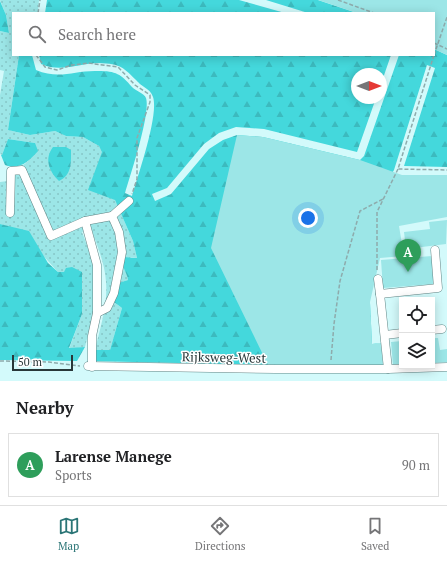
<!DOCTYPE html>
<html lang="en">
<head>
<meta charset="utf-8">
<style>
  :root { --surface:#fff; --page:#f6f6f6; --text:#202124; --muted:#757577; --line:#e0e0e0; --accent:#2b7576 }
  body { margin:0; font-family:"PT Serif",serif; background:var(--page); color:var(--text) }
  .controls { position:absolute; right:12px; bottom:12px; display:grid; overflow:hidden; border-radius:0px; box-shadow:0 2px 10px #0003 }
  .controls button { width:36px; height:36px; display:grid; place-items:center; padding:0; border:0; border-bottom:1px solid var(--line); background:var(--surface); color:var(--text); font:20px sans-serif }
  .compass { position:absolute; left:351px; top:68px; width:36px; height:36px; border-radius:50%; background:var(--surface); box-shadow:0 2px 10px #0003; rotate:90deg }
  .scale { position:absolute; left:12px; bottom:10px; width:61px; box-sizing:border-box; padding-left:4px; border:2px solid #293839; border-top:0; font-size:11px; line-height:14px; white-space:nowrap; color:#293839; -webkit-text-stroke:3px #fff; paint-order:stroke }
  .you { position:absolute; left:308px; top:218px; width:14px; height:14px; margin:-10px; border:3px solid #fff; border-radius:50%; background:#1a73e8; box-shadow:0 0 0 6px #1a73e833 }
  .badge { display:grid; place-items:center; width:26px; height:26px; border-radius:50%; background:var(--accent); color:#fff; font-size:13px; font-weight:700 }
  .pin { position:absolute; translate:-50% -33px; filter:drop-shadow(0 1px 2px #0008) }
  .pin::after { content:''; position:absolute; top:21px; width:14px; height:12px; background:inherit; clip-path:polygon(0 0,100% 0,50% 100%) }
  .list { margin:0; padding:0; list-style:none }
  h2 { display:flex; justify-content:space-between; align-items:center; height:52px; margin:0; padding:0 16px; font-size:17px }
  h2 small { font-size:13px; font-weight:400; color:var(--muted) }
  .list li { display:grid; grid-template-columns:26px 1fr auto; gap:12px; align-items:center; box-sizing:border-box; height:64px; margin:0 8px 8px; padding:0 8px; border:1px solid var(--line); border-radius:0px }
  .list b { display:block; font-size:15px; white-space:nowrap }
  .list p { margin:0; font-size:13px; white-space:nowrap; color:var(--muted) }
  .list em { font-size:13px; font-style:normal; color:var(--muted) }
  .icon { flex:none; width:22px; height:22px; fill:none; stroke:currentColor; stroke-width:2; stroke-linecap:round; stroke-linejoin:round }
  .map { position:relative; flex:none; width:447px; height:381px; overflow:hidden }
  .search { position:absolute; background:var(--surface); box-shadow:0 2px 10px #0003; left:12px; right:12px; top:12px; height:44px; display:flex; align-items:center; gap:10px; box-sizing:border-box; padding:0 14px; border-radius:0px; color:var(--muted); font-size:15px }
  .sheet { height:124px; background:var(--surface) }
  nav { display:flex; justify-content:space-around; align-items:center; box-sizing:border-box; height:56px; border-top:1px solid var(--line); background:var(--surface); font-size:11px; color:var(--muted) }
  nav a { display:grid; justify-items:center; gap:2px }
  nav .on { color:var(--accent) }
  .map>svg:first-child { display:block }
  .grass { fill:url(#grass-dots) }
  .forest { fill:url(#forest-firs) }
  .green { fill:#9ce6e7 }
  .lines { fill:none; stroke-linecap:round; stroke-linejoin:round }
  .minor-casing { stroke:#618585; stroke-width:9 }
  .path { stroke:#8eabac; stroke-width:1.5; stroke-dasharray:4 2; stroke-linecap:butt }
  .minor { stroke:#fff; stroke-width:8 }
  .labels { text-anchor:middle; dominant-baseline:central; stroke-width:3; stroke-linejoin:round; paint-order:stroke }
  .street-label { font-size:13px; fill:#293839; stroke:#fff }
</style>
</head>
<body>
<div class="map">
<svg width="447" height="381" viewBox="0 0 447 381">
  <defs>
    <pattern id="grass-dots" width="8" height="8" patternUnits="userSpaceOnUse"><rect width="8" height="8" fill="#9ce6e7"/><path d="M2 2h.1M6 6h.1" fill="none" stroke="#86c6c7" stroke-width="1.8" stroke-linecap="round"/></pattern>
    <pattern id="forest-firs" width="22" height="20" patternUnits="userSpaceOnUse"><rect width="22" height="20" fill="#44d8dc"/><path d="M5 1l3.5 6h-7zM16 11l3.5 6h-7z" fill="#3cbabe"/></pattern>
  </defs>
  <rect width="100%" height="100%" fill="#d3fafb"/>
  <!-- grass -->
  <path class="grass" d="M0,0H39L38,13H13V55H19L8,130L30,135L55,131L66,136L83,137L99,146L103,152L115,200L133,241L137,258L131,257L122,263L127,272L128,280L115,284L110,299L122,308L110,350H95C100,328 108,305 106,282C105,263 97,246 91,228L82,232C88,248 95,265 96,283C98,304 90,327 85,347L69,349L82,314L64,272H58C42,255 24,230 0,224V182L8,181L18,166C30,165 32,154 35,143L8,139L2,155L0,154V95L4,71L0,70V31L9,33L6,15Z"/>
  <!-- forest -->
  <g class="forest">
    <polygon points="47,0 239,0 285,13 45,13"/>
    <polygon points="266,0 318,0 357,13 308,13"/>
    <polygon points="0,1 6,15 9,33 0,31"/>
    <path d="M434,49L447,55V167L404,166L435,68L427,65L394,170L373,205L369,283L372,344L381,343L268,365L89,361L95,350H110L122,308L110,299L115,284L128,280C127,272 121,266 122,257L137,258L133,241L115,200L88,190L102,152L99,146L83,137L66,136L55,131L30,135L8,130L19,55H32L36,70C60,80 75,70 98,71C116,71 121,74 132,87C136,91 144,93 146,98C151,113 130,176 125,193L132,196C138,175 159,115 153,97C150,88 143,88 138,82C123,67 121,64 99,63C79,63 61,73 41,64L39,55H391L381,84V74H357V98H376L357,152L264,129L236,127L219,133L204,144L167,188L152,194L155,201L171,194L209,149L223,140L237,135L263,137L360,160L364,156L399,55H434Z"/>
    <path d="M8,139L35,143L38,151C28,162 20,170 5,165L1,155H2Z"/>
    <path d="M53,147H66L71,150C71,163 72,175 59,181C49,171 44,159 53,147Z"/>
    <polygon points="0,224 29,231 48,263 58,272 64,272 66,268 72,267 82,272 82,314 69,348 85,347 77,361 0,360"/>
  </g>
  <!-- green -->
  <g class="green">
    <polygon points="318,0 447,0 447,55 434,49 434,13 357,13"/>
    <polygon points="237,135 263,137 360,160 402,175 447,175 447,217 399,226 404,256 380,258 370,302 372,344 381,343 383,365 268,365 211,248"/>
    <polygon points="447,220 446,244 406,249 404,232 430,229 429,222"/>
    <polygon points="432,256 434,284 383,288 381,260"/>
    <polygon points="432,338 438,338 440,350 447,349 447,362 432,363"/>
    <polygon points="402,341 402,365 393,365 391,342"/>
  </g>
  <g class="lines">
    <!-- minor casing -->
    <g class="minor-casing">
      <g id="minor">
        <polyline points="10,213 11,171 22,170 51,236 85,221 112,216"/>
        <polyline points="85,221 97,265 97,313 92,336 92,367"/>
        <polyline points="378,279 380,294 438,288 435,250"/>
        <polyline points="380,294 388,369"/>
        <polyline points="97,313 107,308 114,293 122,252 119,232 112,216 129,201"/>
        <polyline points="432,330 442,329"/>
        <polyline points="385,335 402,333"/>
        <polyline points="88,366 276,369 388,369 447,367"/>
      </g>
    </g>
    <!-- path -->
    <g class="path">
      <polyline points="338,0 374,13"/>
      <polyline points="38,13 40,0"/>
      <polyline points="434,43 447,49"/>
      <polyline points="36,55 45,67 57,70 72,65 88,63 118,67 135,85 150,95 150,102 137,138 137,179 132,194"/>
      <polyline points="434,55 398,169 447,170"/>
      <polyline points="434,55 447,17"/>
      <polyline points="377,270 377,212 398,169"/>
      <polyline points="331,360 334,324 340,281 360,211 383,199"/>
      <polyline points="0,361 49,362 80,366"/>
    </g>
    <!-- minor -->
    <use href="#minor" class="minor"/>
  </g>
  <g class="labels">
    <!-- street labels -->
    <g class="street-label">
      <text transform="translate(224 357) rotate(1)">Rijksweg-West</text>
    </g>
  </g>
</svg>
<div class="controls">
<button><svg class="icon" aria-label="locate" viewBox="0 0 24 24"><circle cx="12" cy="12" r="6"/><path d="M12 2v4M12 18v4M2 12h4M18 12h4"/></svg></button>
<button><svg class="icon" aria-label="layers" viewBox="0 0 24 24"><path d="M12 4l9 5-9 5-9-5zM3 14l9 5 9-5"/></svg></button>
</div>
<svg class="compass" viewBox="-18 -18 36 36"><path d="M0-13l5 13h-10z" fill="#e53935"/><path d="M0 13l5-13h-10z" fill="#757577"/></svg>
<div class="scale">50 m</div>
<div class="you"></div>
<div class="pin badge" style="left:408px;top:272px;background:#2e9e5b">A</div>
<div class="search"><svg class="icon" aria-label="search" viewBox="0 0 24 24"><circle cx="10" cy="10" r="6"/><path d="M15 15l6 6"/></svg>Search here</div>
</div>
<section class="sheet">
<h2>Nearby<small></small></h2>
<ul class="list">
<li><span class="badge" style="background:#2e9e5b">A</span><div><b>Larense Manege</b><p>Sports</p></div><em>90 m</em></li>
</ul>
</section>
<nav>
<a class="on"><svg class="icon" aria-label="map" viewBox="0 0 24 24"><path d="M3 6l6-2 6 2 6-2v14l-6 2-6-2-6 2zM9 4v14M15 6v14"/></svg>Map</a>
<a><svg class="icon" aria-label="directions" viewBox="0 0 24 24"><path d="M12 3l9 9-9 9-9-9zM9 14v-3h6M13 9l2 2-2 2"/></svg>Directions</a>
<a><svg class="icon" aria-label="saved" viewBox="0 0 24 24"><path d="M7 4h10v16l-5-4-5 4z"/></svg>Saved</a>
</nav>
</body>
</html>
